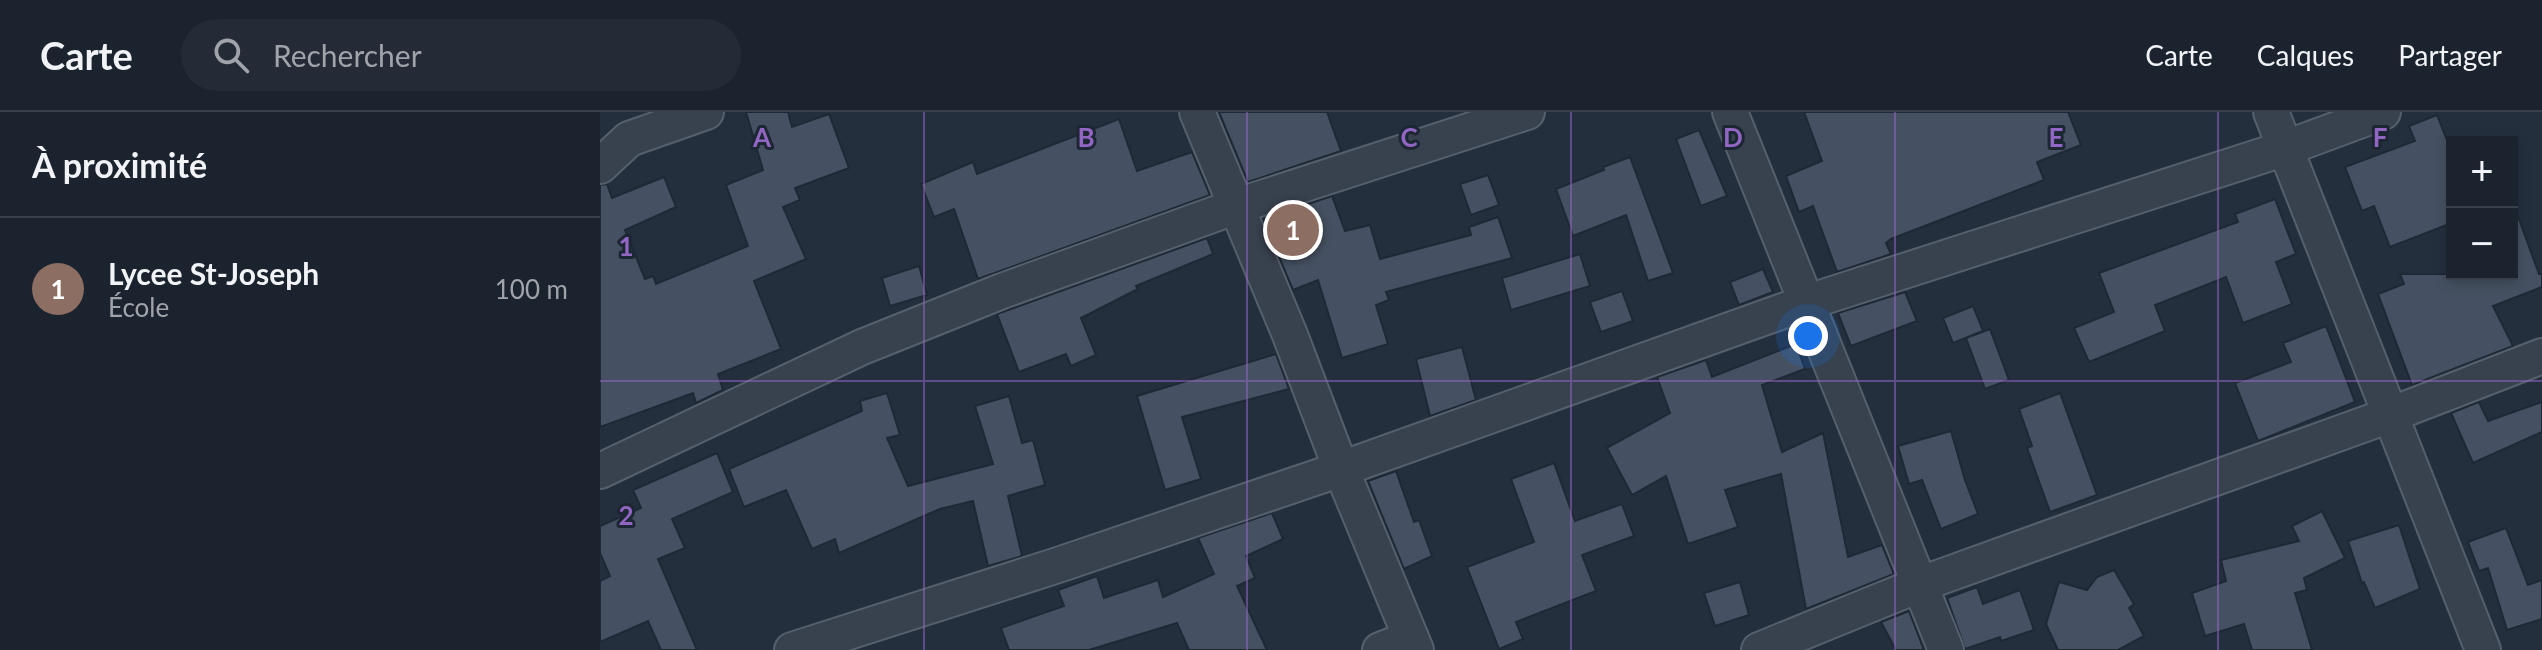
<!DOCTYPE html>
<html lang="fr">
<head>
<meta charset="utf-8">
<style>
  :root { --surface:#1b232e; --page:#242b36; --text:#f1f3f6; --muted:#a0a4aa; --line:#39404a; --accent:#8ab4f8 }
  body { margin:0; font-family:Lato,sans-serif; background:var(--page); color:var(--text) }
  .controls { position:absolute; right:24px; top:24px; display:grid; overflow:hidden; border-radius:0px; box-shadow:0 4px 12px #0003 }
  .controls button { width:72px; height:72px; display:grid; place-items:center; padding:0; border:0; border-bottom:2px solid var(--line); background:var(--surface); color:var(--text); font:40px sans-serif }
  .you { position:absolute; left:1208px; top:224px; width:28px; height:28px; margin:-20px; border:6px solid #fff; border-radius:50%; background:#1a73e8; box-shadow:0 0 0 12px #1a73e833 }
  .badge { display:grid; place-items:center; width:52px; height:52px; border-radius:50%; background:var(--accent); color:#fff; font-size:26px; font-weight:700 }
  .pin { position:absolute; translate:-50% -50%; border:4px solid #fff; box-shadow:0 2px 8px #0006 }
  .list { margin:0; padding:0; list-style:none }
  h2 { display:flex; justify-content:space-between; align-items:center; height:104px; margin:0; padding:0 32px; font-size:34px }
  h2 small { font-size:26px; font-weight:400; color:var(--muted) }
  .list li { display:grid; grid-template-columns:52px 1fr auto; gap:24px; align-items:center; box-sizing:border-box; height:144px; padding:0 32px; border-top:2px solid var(--line) }
  .list b { display:block; font-size:30px; white-space:nowrap }
  .list p { margin:0; font-size:26px; white-space:nowrap; color:var(--muted) }
  .list em { font-size:26px; font-style:normal; color:var(--muted) }
  .icon { flex:none; width:44px; height:44px; fill:none; stroke:currentColor; stroke-width:2; stroke-linecap:round; stroke-linejoin:round }
  .map { position:relative; flex:none; width:1942px; height:538px; overflow:hidden }
  header { display:flex; align-items:center; gap:48px; box-sizing:border-box; height:112px; padding:0 40px; background:var(--surface); border-bottom:2px solid var(--line) }
  header strong { font-size:38px }
  nav { display:flex; gap:44px; margin-inline-start:auto; font-size:28px }
  .search { width:560px; height:72px; background:var(--page); display:flex; align-items:center; gap:20px; box-sizing:border-box; padding:0 28px; border-radius:44px; color:var(--muted); font-size:30px }
  main { display:flex }
  aside { flex:1; background:var(--surface) }
  .map>svg:first-child { display:block }
  .building { fill:#455162; stroke:#1f2835; stroke-width:2 }
  .lines { fill:none; stroke-linecap:round; stroke-linejoin:round }
  .minor-casing { stroke:#565f6c; stroke-width:38 }
  .minor { stroke:#38414e; stroke-width:34 }
  .grid { fill:none; stroke:#9266c3; stroke-width:2; stroke-opacity:0.55 }
  .grid-label { font-size:26px; text-anchor:middle; font-weight:bold; fill:#9266c3; stroke:#1d2633; stroke-width:6; stroke-linejoin:round; paint-order:stroke }
</style>
</head>
<body>
<header>
<strong>Carte</strong>
<div class="search"><svg class="icon" aria-label="search" viewBox="0 0 24 24"><circle cx="10" cy="10" r="6"/><path d="M15 15l6 6"/></svg>Rechercher</div>
<nav><a>Carte</a><a>Calques</a><a>Partager</a></nav>
</header>
<main>
<aside>
<h2>À proximité<small></small></h2>
<ul class="list">
<li><span class="badge" style="background:#8d6e63">1</span><div><b>Lycee St-Joseph</b><p>École</p></div><em>100 m</em></li>
</ul>
</aside>
<div class="map">
<svg width="1942" height="538" viewBox="0 0 1942 538">
  <rect width="100%" height="100%" fill="#242f3e"/>
  <!-- building -->
  <g class="building">
    <polygon points="146,0 188,0 192,15 229,2 249,56 195,76 200,88 183,95 206,147 154,169 181,237 118,262 123,278 96,291 93,281 0,315 0,73 7,72 12,86 64,65 76,95 25,118 45,167 53,164 56,172 148,134 126,73 163,58"/>
    <polygon points="619,0 727,0 741,39 648,70"/>
    <polygon points="1204,0 1468,0 1481,33 1437,50 1444,68 1291,127 1286,131 1291,142 1237,160 1213,94 1199,100 1186,64 1222,49"/>
    <polygon points="1837,3 1852,41 1852,111 1790,135 1774,94 1762,99 1745,55 1815,29 1809,14"/>
    <polygon points="519,7 537,59 592,40 610,83 378,167 354,97 334,105 321,72 373,50 377,62"/>
    <polygon points="1099,18 1127,84 1101,94 1076,27"/>
    <polygon points="1030,45 1073,161 1048,169 1026,103 973,124 956,77 1004,58 1003,55"/>
    <polygon points="888,63 899,93 871,103 860,72"/>
    <polygon points="732,84 745,119 770,113 780,147 871,123 869,115 898,105 912,146 786,180 789,188 776,193 788,232 742,246 718,168 693,178 663,107"/>
    <polygon points="1675,87 1696,142 1676,150 1692,192 1643,211 1626,165 1555,193 1565,219 1489,250 1474,216 1514,200 1499,161 1638,110 1635,102"/>
    <polygon points="1915,96 1939,162 1942,162 1942,175 1893,194 1913,234 1812,273 1778,182 1804,172 1800,162 1912,162 1912,97"/>
    <polygon points="607,126 613,142 536,174 538,177 481,206 496,243 471,254 466,242 419,260 397,202"/>
    <polygon points="980,142 990,174 911,198 902,166"/>
    <polygon points="319,154 327,183 290,194 282,166"/>
    <polygon points="1163,157 1173,180 1139,193 1130,170"/>
    <polygon points="1022,179 1033,209 1001,220 990,190"/>
    <polygon points="1305,180 1317,209 1251,234 1238,201"/>
    <polygon points="1373,194 1383,219 1353,231 1343,206"/>
    <polygon points="1726,214 1755,290 1658,329 1635,271 1691,250 1683,231"/>
    <polygon points="1390,217 1409,268 1385,277 1366,226"/>
    <polygon points="1196,232 1205,257 1162,273 1182,340 1223,321 1248,445 1282,433 1294,462 1206,497 1181,362 1125,378 1138,415 1088,432 1066,364 1032,383 1007,336 1070,301 1057,265 1106,248 1112,265"/>
    <polygon points="862,235 876,288 830,304 816,247"/>
    <polygon points="676,242 689,277 582,305 601,367 565,378 537,284"/>
    <polygon points="287,281 300,323 287,326 308,374 393,352 375,294 409,284 422,331 433,328 445,373 408,384 422,444 388,454 373,389 340,397 239,441 235,427 212,437 186,378 144,395 129,357 262,299 260,289"/>
    <polygon points="1460,281 1497,383 1450,400 1427,336 1432,334 1419,297"/>
    <polygon points="1879,290 1888,309 1942,290 1942,320 1873,351 1851,301"/>
    <polygon points="1351,319 1365,368 1378,402 1341,417 1322,368 1309,372 1298,334"/>
    <polygon points="117,341 133,380 72,407 85,436 58,447 97,538 61,538 48,509 0,530 0,469 10,464 0,441 0,414 41,396 33,378"/>
    <polygon points="954,351 975,409 1022,392 1034,424 982,443 996,479 916,510 923,527 899,537 867,455 934,430 911,367"/>
    <polygon points="796,359 814,410 819,408 832,444 804,457 768,369"/>
    <polygon points="1722,399 1745,446 1704,466 1707,478 1695,481 1712,538 1652,538 1644,512 1605,524 1592,481 1626,469 1621,448 1699,429 1692,414"/>
    <polygon points="672,401 683,427 646,444 655,466 637,474 667,538 589,538 577,511 489,538 409,538 401,516 464,494 458,478 497,464 504,486 558,468 563,485 614,462 598,426"/>
    <polygon points="1799,413 1820,477 1775,496 1764,470 1762,471 1748,429"/>
    <polygon points="1906,416 1928,473 1942,468 1942,507 1907,518 1888,456 1879,459 1868,430"/>
    <polygon points="1514,458 1534,492 1529,496 1544,524 1518,538 1458,538 1446,512 1459,470 1487,478 1497,465"/>
    <polygon points="1140,470 1149,503 1115,514 1104,481"/>
    <polygon points="1377,475 1383,492 1420,478 1434,518 1401,529 1400,525 1365,537 1347,486"/>
    <polygon points="1309,499 1324,538 1296,538 1281,510"/>
  </g>
  <g class="lines">
    <!-- minor casing -->
    <g class="minor-casing">
      <g id="minor">
        <polyline points="597,0 690,223 741,357 816,538"/>
        <polyline points="1130,0 1346,538"/>
        <polyline points="1671,0 1883,538"/>
        <polyline points="0,54 29,27 106,0"/>
        <polyline points="0,359 262,235 402,179 637,94 927,0"/>
        <polyline points="192,538 455,454 741,357 1208,190 1686,36 1783,0"/>
        <polyline points="780,538 811,526"/>
        <polyline points="1159,538 1321,472 1790,303 1942,244"/>
      </g>
    </g>
    <!-- minor -->
    <use href="#minor" class="minor"/>
  </g>
  <!-- grid -->
  <path class="grid" d="M324,0V538M647,0V538M971,0V538M1295,0V538M1618,0V538M0,269H1942"/>
  <g class="grid-label">
    <text x="162" y="35">A</text>
    <text x="486" y="35">B</text>
    <text x="809" y="35">C</text>
    <text x="1133" y="35">D</text>
    <text x="1456" y="35">E</text>
    <text x="1780" y="35">F</text>
    <text x="26" y="144">1</text>
    <text x="26" y="413">2</text>
  </g>
</svg>
<div class="controls">
<button>+</button>
<button>−</button>
</div>
<div class="you"></div>
<div class="pin badge" style="left:693px;top:118px;background:#8d6e63">1</div>
</div>
</main>
</body>
</html>
